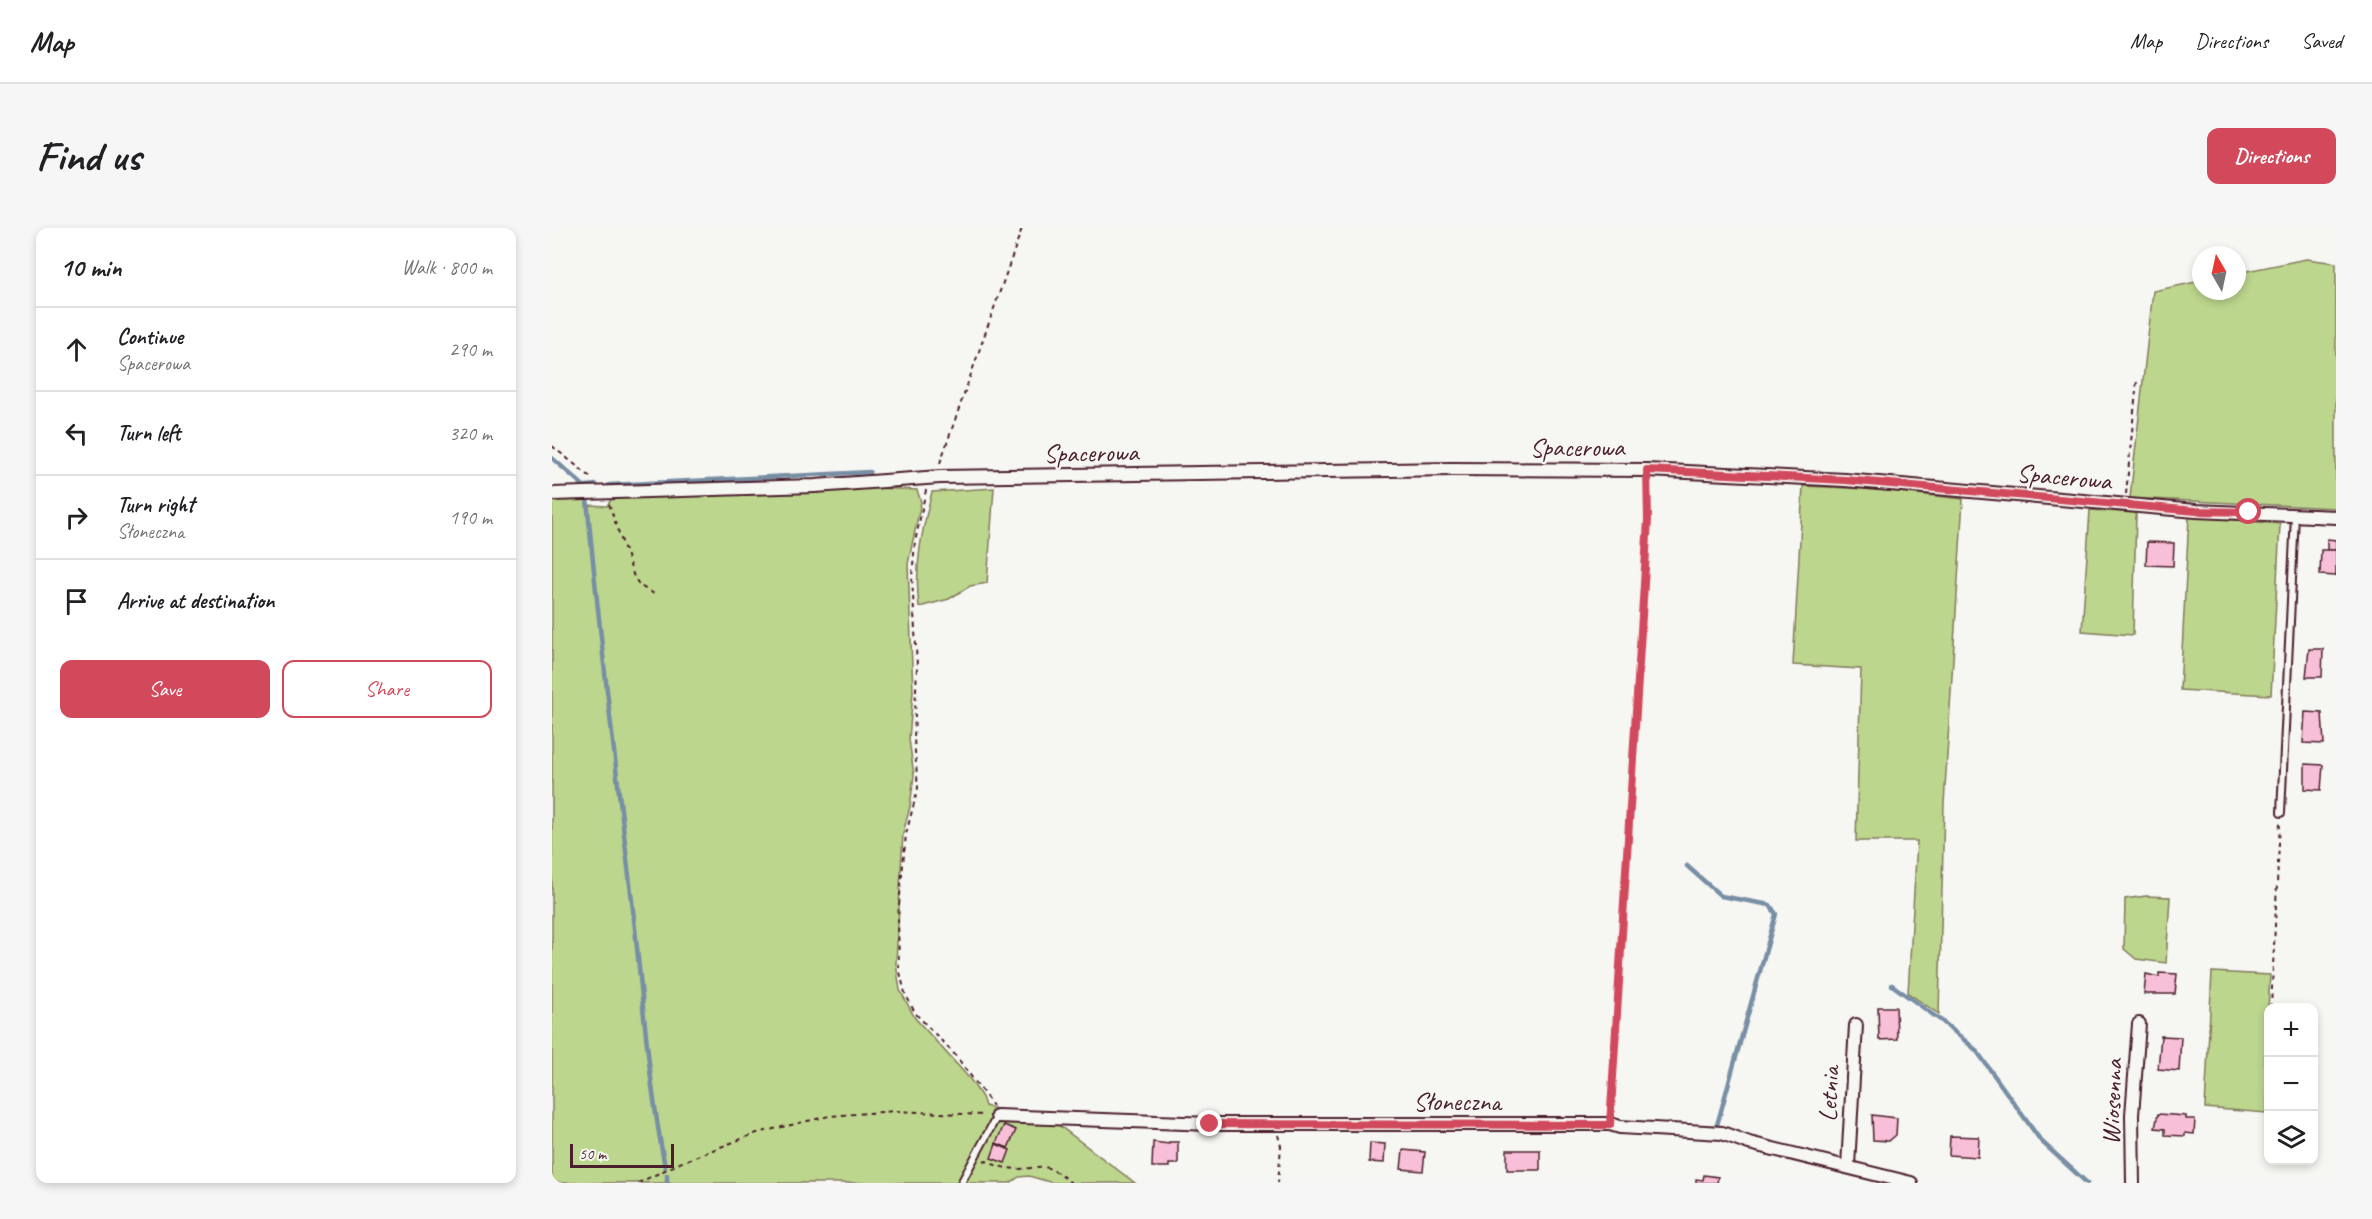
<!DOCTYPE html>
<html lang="en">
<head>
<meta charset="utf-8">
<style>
  :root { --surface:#fff; --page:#f6f6f6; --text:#202124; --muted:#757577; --line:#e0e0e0; --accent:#d1495b }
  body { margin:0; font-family:Caveat,sans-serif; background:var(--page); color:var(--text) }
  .controls { position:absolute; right:18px; bottom:18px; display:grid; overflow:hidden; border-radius:12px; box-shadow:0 3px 9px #0003 }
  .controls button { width:54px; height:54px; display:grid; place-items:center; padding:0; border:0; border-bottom:2px solid var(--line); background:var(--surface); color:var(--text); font:30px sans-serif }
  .compass { position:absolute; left:1640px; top:18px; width:54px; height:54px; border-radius:50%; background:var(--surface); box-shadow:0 3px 9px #0003; rotate:351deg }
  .scale { position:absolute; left:18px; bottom:15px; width:104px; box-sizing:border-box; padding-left:6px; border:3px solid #4a1f2b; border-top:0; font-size:16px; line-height:21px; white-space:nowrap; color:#4a1f2b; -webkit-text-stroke:4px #f6f6f2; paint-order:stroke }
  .stop { position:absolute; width:18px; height:18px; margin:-14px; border:4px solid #d1495b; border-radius:50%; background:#fff }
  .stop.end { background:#d1495b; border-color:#fff; box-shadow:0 2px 6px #0008 }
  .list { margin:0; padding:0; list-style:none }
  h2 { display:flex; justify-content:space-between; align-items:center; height:78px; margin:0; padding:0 24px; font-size:26px }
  h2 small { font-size:20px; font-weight:400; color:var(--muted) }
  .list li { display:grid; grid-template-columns:39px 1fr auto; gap:18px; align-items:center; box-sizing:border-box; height:84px; padding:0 24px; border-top:2px solid var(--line) }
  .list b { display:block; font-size:22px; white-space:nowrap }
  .list p { margin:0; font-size:20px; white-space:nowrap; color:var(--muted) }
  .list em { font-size:20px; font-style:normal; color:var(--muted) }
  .actions { display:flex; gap:12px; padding:18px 24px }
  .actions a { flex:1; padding:14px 0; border:2px solid var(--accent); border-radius:12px; text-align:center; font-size:21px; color:var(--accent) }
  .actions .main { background:var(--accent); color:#fff }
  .icon { flex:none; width:33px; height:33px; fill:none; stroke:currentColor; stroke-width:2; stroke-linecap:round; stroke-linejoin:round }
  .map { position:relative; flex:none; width:1784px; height:955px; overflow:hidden; border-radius:12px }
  header { display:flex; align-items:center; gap:36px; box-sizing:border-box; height:84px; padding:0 30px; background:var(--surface); border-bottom:2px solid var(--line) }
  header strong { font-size:28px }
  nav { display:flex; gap:33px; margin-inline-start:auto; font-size:21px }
  .intro { display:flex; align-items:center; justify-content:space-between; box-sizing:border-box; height:144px; padding:0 36px }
  h1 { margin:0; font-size:42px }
  .button { padding:15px 27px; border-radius:12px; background:var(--accent); color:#fff; font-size:21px; font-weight:700 }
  main { display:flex; gap:36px; padding:0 36px }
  aside { flex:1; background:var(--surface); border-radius:12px; box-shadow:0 3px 9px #0003 }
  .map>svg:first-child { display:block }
  .green { fill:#bcd68d; stroke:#837a5c; stroke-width:1.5 }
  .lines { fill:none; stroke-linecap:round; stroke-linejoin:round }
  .stream { stroke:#778ea5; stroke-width:4.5 }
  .building { fill:#f8c0d8; stroke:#4a1f2b; stroke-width:1.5 }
  .service-casing { stroke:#4a1f2b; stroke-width:10 }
  .minor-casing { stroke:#4a1f2b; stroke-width:16 }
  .path { stroke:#4a1f2b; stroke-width:2; stroke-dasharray:4.5 4.5; stroke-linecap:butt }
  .service { stroke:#f6f6f2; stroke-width:6 }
  .minor { stroke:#f6f6f2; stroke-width:12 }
  .route { stroke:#d1495b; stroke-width:8 }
  .labels { text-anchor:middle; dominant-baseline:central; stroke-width:4.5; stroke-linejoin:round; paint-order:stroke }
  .street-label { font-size:26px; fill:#4a1f2b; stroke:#f6f6f2 }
</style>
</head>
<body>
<header>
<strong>Map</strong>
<nav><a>Map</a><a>Directions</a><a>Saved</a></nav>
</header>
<div class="intro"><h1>Find us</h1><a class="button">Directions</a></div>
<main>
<aside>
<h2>10 min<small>Walk · 800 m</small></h2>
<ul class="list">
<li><svg class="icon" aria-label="ahead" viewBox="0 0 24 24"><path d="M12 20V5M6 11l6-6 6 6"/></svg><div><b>Continue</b><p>Spacerowa</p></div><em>290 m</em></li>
<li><svg class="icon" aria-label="left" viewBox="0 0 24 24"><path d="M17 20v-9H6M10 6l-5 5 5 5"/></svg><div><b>Turn left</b></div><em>320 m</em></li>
<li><svg class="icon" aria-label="right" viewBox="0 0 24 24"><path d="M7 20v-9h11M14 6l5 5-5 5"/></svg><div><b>Turn right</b><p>Słoneczna</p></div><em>190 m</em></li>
<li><svg class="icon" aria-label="arrive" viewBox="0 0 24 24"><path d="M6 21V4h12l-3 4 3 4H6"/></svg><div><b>Arrive at destination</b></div></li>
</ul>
<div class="actions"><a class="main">Save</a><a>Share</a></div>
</aside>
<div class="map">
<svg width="1784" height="955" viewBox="0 0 1784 955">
  <rect width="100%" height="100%" fill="#f6f6f2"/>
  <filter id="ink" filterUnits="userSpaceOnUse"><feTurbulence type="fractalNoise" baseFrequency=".0167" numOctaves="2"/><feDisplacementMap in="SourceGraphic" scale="12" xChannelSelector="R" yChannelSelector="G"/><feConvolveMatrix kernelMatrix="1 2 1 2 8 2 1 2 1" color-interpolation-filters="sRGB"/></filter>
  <g filter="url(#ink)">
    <!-- green -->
    <g class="green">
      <polygon points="1754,31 1784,35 1784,280 1578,270 1601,63 1649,53 1649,63 1685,63 1685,45"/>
      <polygon points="1251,258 1318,261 1411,271 1392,576 1387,786 1356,765 1365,613 1304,613 1309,441 1241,437"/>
      <polygon points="325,260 365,262 369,274 356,336 361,464 357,511 362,547 358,579 351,605 344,735 348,762 363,790 418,851 430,869 433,878 505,896 583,955 501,955 477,948 467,949 458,955 0,955 0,271 36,270 37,277 55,278 60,270"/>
      <path d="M442,260L435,355L418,358L397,371L367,379C362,338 370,303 380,264Z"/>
      <polygon points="1538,282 1584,285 1581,407 1530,403"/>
      <polygon points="1637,288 1728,296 1719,467 1628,462"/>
      <polygon points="1594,668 1618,669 1614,735 1584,731 1572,721 1573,671"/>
      <polygon points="1660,744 1718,747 1713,835 1716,836 1715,885 1653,880"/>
    </g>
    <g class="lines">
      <!-- stream -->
      <g class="stream">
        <polyline points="0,230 34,260"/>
        <polyline points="57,257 318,244"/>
        <polyline points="34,258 44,257"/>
        <path d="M35,271C47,406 64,539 80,673C90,761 96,852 113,939"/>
        <polyline points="1135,638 1169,668 1218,677 1224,686 1165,897"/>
        <polyline points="1340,757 1391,794 1424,822 1489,913 1535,955"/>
        <polyline points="115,947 115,955"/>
      </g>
    </g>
    <!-- building -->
    <g class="building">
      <polygon points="1775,311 1784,312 1784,322 1775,322"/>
      <polygon points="1595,314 1622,315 1621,338 1594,337"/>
      <polygon points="1769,322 1784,322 1784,348 1768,347"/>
      <polygon points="1757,421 1771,421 1770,449 1754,449"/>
      <polygon points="1753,484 1770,485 1772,516 1751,515"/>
      <polygon points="1753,536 1771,537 1769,562 1753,561"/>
      <polygon points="1607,745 1625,746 1623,766 1592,766 1594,746 1607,749"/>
      <polygon points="1326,779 1344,779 1345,811 1327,812"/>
      <polygon points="1609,808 1629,809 1627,843 1606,841"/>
      <polygon points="1606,886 1634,888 1634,891 1643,891 1642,906 1633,905 1633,908 1613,907 1613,901 1603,900"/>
      <polygon points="1320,887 1345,890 1344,907 1337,913 1321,912"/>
      <polygon points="452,897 464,902 456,920 444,915"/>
      <polygon points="1398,908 1427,909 1426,929 1397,927"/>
      <polygon points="601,914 617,916 617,914 626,914 626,936 617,936 617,939 600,939"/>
      <polygon points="818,915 833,916 832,935 817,934"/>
      <polygon points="444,916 458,922 453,935 439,930"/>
      <polygon points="851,922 873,924 871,943 849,941"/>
      <rect x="955" y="922" width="33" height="20"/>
      <polygon points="1152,947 1166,949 1165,955 1144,955 1144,951 1151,952"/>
    </g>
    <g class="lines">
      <!-- service casing -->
      <g class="service-casing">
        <g id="service">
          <polyline points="1729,585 1743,287"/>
          <polyline points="409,955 445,888"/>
        </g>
      </g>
      <!-- minor casing -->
      <g class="minor-casing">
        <g id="minor">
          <polyline points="0,266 263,258 388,249 900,241 1095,242 1293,252 1644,283 1784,289"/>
          <polyline points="445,888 659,896 1058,896 1068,899 1170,905 1197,915 1359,955"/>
          <polyline points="1296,938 1304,797"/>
          <polyline points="1581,955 1580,887 1587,796"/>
        </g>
      </g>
      <!-- path -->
      <g class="path">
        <polyline points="0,218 42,252"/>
        <polyline points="388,235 470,0"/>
        <polyline points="374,262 363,314 360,349 365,438 362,511 366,560 354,606 346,688 347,740 353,765 363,785 404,828 441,878"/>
        <polyline points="1574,266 1585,152"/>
        <polyline points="57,276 82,349 88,358 104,367"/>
        <polyline points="1719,780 1728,594"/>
        <polyline points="1058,885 1096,292 1095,256"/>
        <polyline points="726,907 729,918 726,955"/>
        <path d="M432,932C439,935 447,939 455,940C488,945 486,927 519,955"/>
        <polyline points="86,955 132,933 205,905 277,888 344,883 432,887"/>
      </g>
      <!-- service -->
      <use href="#service" class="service"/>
      <!-- minor -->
      <use href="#minor" class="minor"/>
    </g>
  </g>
  <g class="lines" filter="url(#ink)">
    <!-- route -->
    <polyline class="route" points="658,896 1058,897 1096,292 1095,242 1293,252 1644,283 1697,284"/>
  </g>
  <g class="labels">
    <!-- street labels -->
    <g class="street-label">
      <text x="1025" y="219">Spacerowa</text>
      <text transform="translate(539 225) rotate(-1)">Spacerowa</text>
      <text transform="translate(1512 249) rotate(5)">Spacerowa</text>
      <text transform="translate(1277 866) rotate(-87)">Letnia</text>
      <text x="905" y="873">Słoneczna</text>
      <text transform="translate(1560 874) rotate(-88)">Wiosenna</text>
    </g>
  </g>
</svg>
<div class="controls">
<button>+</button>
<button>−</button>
<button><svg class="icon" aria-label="layers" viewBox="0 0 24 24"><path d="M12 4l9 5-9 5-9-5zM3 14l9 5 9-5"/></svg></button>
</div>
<svg class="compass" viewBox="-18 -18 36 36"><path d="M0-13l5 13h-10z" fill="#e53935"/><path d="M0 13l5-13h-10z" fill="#757577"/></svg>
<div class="scale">50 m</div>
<div class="stop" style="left:1697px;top:284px"></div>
<div class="stop end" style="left:658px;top:896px"></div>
</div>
</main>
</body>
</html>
